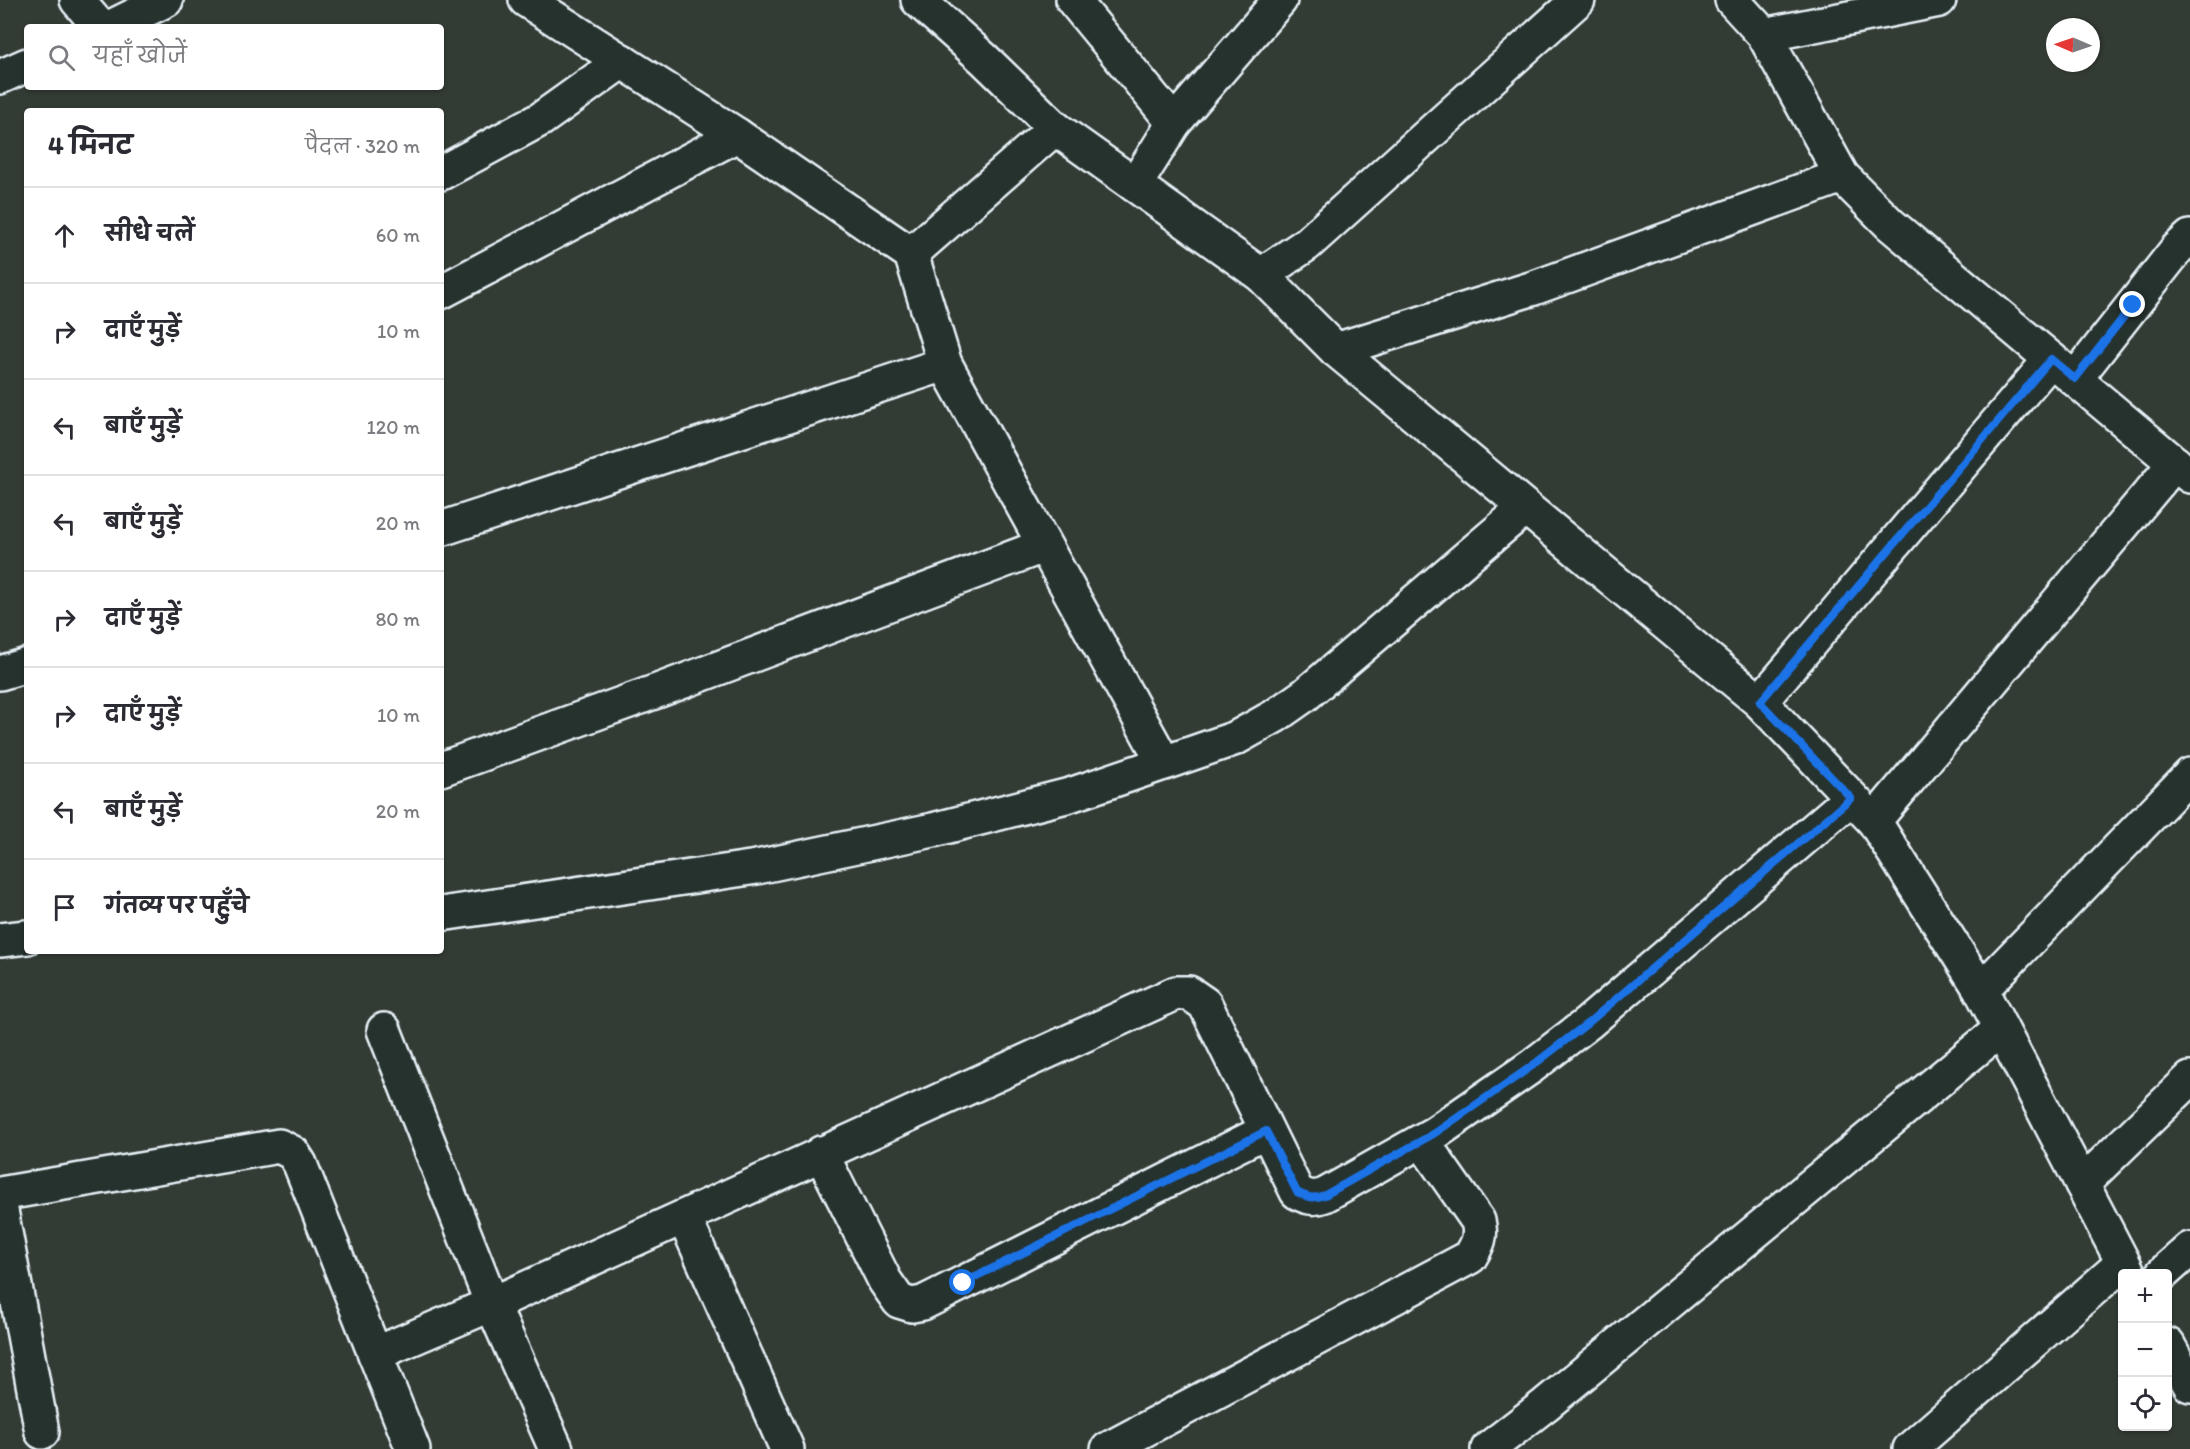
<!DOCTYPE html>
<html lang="hi">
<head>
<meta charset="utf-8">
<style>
  :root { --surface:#fff; --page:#f2f2f3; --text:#2b2b33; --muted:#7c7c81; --line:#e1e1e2 }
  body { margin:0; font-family:Itim,"Playpen Sans Deva",sans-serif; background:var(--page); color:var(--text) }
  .controls { position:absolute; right:18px; bottom:18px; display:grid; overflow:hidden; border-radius:6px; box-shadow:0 2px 4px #0004 }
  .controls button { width:54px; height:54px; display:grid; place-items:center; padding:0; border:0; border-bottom:2px solid var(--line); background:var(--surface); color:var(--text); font:30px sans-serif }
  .compass { position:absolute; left:2046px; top:18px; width:54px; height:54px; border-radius:50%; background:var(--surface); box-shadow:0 2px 4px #0004; rotate:272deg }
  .stop { position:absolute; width:18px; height:18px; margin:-14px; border:4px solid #1a73e8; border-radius:50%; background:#fff }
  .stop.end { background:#1a73e8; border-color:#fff; box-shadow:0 2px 6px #0008 }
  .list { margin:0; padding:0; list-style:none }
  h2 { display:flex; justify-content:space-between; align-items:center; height:78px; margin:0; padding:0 24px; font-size:26px }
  h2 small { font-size:20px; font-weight:400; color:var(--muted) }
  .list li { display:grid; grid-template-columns:39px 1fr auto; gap:18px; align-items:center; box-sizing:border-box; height:96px; padding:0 24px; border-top:2px solid var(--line) }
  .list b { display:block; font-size:22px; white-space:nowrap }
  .list em { font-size:20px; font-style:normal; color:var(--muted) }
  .icon { flex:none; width:33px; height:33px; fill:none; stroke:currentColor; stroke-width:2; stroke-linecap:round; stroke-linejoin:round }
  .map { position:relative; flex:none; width:2190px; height:1449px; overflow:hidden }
  .search { position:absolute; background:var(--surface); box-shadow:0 2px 4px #0004; left:24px; top:24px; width:420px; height:66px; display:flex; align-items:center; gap:15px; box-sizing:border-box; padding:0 21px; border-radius:6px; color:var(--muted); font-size:22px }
  .panel { position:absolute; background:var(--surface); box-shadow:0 2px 4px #0004; left:24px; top:108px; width:420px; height:846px; border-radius:6px }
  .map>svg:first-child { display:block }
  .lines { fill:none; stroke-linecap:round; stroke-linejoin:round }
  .minor-casing { stroke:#e8f1f8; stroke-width:38 }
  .tertiary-casing { stroke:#e8f1f8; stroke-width:38 }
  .minor { stroke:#26332d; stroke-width:33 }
  .tertiary { stroke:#26332d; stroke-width:33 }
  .route { stroke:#1a73e8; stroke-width:8 }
</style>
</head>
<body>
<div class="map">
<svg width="2190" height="1449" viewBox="0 0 2190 1449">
  <rect width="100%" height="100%" fill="#333c34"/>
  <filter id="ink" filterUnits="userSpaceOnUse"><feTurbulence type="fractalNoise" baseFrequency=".0167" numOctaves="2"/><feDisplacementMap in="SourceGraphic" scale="12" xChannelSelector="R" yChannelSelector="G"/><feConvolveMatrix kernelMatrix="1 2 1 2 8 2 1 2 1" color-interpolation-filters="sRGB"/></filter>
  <g filter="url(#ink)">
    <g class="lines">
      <!-- minor casing -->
      <g class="minor-casing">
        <g id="minor">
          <polyline points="77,0 100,27"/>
          <polyline points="526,0 737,135 911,254 945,364 1164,763 1236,738 1275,716 1305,695 1525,508"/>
          <polyline points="918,0 984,59 1055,128"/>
          <polyline points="1073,0 1174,123"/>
          <polyline points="1280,0 1174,123 1135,185 1261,275 1336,350 1760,702 1874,821 1981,990 2129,1274"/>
          <polyline points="111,27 166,0"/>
          <polyline points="0,77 27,65"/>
          <polyline points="441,173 541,119 622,61"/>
          <polyline points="911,254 1055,128 1135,185"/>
          <polyline points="1261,275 1307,244 1578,0"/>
          <polyline points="441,292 737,135"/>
          <polyline points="1336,350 1534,288 1842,176"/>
          <polyline points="2075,379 2177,249 2190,237"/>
          <polyline points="441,529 945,364"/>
          <polyline points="0,673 27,665"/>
          <polyline points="1760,702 2051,359"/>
          <polyline points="441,769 660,690 1043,546"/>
          <polyline points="1874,821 2175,463"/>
          <polyline points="441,914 757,867 933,830 1070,795 1164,763"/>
          <polyline points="0,940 27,937"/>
          <polyline points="1981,990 2190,775"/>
          <path d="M384,1030L492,1304L1176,993H1189L1205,1004L1297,1192C1308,1198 1314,1199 1325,1195L1435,1133L1532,1066L1588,1023L1851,798"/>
          <polyline points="821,1153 885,1281 899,1301 912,1305 923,1303 1266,1131"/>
          <polyline points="2082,1184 2190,1079"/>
          <polyline points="0,1194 279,1146 293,1153 300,1164 375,1354"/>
          <polyline points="0,1205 42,1432"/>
          <polyline points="684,1217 787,1449"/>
          <polyline points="2162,1274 2190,1249"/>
          <polyline points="2168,1345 2190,1385"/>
          <polyline points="413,1449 375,1354 492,1304 556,1449"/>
          <path d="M1108,1449L1470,1257C1478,1244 1482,1236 1478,1221L1422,1141"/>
          <polyline points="1488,1449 1545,1405 2001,1029"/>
          <polyline points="1910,1449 2123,1263"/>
        </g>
      </g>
      <!-- tertiary casing -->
      <g class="tertiary-casing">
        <g id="tertiary">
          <polyline points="1732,0 1764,35 1842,176 1890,224 2190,476"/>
          <polyline points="1764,35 1939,0"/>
        </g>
      </g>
      <!-- minor -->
      <use href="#minor" class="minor"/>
      <!-- tertiary -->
      <use href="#tertiary" class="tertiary"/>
    </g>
  </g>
  <g class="lines" filter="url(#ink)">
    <!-- route -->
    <path class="route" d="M963,1283L1266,1131L1297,1192C1308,1198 1314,1199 1325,1195L1435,1133L1532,1066L1588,1023L1851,798L1760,702L2051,359L2075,379L2133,305"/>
  </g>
</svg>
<div class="controls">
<button>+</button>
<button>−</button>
<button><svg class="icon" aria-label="locate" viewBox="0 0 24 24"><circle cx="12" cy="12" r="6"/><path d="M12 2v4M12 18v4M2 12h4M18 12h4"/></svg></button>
</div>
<svg class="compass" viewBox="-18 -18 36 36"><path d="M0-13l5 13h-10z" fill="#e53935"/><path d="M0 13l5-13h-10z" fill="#7c7c81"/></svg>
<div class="stop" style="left:963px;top:1283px"></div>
<div class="stop end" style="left:2133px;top:305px"></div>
<div class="search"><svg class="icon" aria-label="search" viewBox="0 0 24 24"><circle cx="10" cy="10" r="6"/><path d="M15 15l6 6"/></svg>यहाँ खोजें</div>
<section class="panel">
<h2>4 मिनट<small>पैदल · 320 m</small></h2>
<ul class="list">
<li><svg class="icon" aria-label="ahead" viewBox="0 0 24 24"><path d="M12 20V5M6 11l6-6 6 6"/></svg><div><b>सीधे चलें</b></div><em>60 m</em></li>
<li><svg class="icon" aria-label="right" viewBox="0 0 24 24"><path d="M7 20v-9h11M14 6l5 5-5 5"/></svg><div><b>दाएँ मुड़ें</b></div><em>10 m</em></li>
<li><svg class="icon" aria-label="left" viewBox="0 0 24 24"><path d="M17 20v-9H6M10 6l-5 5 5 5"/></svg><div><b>बाएँ मुड़ें</b></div><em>120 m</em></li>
<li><svg class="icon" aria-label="left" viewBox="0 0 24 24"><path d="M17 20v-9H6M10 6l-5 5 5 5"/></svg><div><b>बाएँ मुड़ें</b></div><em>20 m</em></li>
<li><svg class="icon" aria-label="right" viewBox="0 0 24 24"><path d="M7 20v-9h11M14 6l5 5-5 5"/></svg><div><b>दाएँ मुड़ें</b></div><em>80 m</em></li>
<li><svg class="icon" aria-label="right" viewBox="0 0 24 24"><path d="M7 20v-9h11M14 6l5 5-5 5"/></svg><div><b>दाएँ मुड़ें</b></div><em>10 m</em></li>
<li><svg class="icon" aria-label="left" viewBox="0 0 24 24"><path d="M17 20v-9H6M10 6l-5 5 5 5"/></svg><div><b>बाएँ मुड़ें</b></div><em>20 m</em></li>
<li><svg class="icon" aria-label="arrive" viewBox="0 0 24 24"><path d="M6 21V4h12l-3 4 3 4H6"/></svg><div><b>गंतव्य पर पहुँचे</b></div></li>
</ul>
</section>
</div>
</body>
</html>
